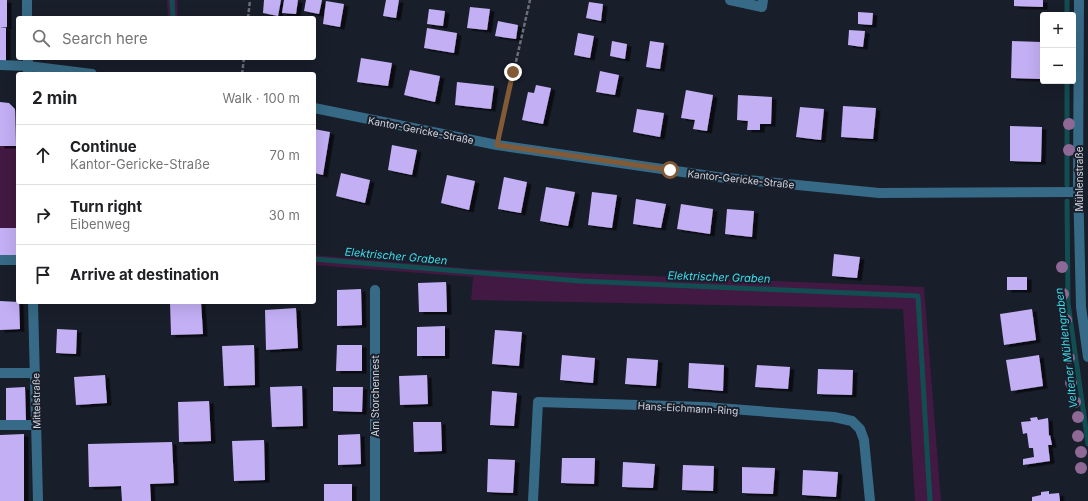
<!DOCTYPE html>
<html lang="en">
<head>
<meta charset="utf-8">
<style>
  :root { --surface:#fff; --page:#f6f6f6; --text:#202124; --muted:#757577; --line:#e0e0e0 }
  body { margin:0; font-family:Inter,sans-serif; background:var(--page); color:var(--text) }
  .controls { position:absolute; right:12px; top:12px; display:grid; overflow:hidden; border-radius:4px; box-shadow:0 4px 16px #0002 }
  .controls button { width:36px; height:36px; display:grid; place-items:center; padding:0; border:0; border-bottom:1px solid var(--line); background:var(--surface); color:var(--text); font:20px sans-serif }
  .stop { position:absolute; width:12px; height:12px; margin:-9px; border:3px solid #825a36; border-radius:50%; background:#fff }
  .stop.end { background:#825a36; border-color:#fff; box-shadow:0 1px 4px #0008 }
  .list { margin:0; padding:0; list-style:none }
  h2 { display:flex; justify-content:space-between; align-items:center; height:52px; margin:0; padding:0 16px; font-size:17px }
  h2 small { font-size:13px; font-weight:400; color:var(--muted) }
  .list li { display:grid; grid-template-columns:26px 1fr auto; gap:12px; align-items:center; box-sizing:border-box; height:60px; padding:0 16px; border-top:1px solid var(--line) }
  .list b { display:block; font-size:15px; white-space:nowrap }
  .list p { margin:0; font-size:13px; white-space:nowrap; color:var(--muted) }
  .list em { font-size:13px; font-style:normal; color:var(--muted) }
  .icon { flex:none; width:22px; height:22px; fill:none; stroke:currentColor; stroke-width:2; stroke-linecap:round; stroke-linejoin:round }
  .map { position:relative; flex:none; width:1088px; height:501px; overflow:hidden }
  .search { position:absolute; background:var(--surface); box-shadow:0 4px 16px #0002; left:16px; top:16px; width:300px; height:44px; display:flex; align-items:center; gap:10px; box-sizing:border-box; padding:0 14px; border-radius:4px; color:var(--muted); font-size:15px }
  .panel { position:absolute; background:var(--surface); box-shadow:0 4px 16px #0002; left:16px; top:72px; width:300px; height:232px; border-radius:4px }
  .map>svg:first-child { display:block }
  .grass { fill:#421942 }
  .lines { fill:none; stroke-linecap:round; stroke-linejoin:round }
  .stream { stroke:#124d52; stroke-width:5 }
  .building { fill:#c2aff4; filter:url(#shadow) }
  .path { stroke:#6a6f7a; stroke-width:2.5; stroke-dasharray:4 2; stroke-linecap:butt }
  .minor { stroke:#376a86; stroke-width:10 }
  .tree { fill:#8f6996 }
  .route { stroke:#825a36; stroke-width:5 }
  .labels { text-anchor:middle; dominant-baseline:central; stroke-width:4; stroke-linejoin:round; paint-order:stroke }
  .street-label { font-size:10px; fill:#d2d6df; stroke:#181e2a }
  .water-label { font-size:11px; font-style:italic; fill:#3dddeb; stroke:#181e2a }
</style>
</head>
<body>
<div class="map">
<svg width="1088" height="501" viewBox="0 0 1088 501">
  <defs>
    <filter id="shadow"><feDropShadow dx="4.5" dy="2.5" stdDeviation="0" flood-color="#0009"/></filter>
  </defs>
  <rect width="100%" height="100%" fill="#181e2a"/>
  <!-- grass -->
  <g class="grass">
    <polygon points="167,0 177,0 178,18 168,18"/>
    <polygon points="0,146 16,146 17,228 0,228"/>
    <polygon points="314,255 474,269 924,287 941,501 915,501 903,309 471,300 473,277 314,265"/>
  </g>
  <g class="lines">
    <!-- stream -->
    <g class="stream">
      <polyline points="172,0 173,18"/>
      <polyline points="1067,15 1067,0"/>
      <polyline points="1067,185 1067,81"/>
      <polyline points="1067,201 1068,303 1088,444"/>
      <polyline points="314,259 580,281 918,296 930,501"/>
    </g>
  </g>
  <!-- building -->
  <g class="building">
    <polygon points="0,0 7,0 7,27 0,28"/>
    <polygon points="264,0 281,0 278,16 263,13"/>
    <polygon points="284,0 298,0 296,14 282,13"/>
    <polygon points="306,0 322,0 319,14 304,11"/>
    <polygon points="386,0 399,0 396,18 383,16"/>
    <polygon points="1014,0 1043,0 1043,7 1014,6"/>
    <polygon points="326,1 344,4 340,27 323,24"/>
    <polygon points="589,2 603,4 601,21 586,18"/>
    <polygon points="470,7 490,9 487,30 467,28"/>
    <polygon points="429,9 445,11 443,26 427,24"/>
    <polygon points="858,12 873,13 872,25 858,24"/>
    <polygon points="498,21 518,25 516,39 495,36"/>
    <rect x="0" y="28" width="6" height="33"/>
    <polygon points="427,28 457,33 454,53 424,48"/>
    <polygon points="849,30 865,31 863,47 848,45"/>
    <polygon points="578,33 594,36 590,58 574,55"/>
    <polygon points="612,41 627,44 625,59 610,56"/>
    <polygon points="650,41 664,43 660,69 646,67"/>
    <polygon points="1012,41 1042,42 1041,79 1011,78"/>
    <polygon points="361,58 392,63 388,86 357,82"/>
    <polygon points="410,70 440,76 435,102 404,95"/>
    <polygon points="600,71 619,75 615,95 596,92"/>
    <polygon points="457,82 494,86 491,109 455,105"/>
    <polygon points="536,85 551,88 543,124 522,120 528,92 534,93"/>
    <polygon points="686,90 713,95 707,131 693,129 695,120 681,118"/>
    <polygon points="738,95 772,97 771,124 760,124 760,130 747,130 748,121 737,120"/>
    <polygon points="0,102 9,103 15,109 16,146 0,146"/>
    <polygon points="843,106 876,108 873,139 841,137"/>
    <polygon points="800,107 824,109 821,140 796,137"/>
    <polygon points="637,109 664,113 660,137 633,132"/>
    <polygon points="1010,126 1042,127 1041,162 1010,161"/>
    <polygon points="314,129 330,132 323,175 314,173"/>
    <polygon points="392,145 417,150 412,175 388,170"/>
    <polygon points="341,173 370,180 365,203 336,196"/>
    <polygon points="447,175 475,181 469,210 441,203"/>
    <polygon points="504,177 527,182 521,213 498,209"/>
    <polygon points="546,187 575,192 568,226 540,221"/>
    <polygon points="592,192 617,195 612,228 588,225"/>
    <polygon points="636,199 666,204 661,228 633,224"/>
    <polygon points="681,204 713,209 710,234 677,229"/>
    <polygon points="727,209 754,211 752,237 725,234"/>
    <polygon points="0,228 17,228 17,256 0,257"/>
    <polygon points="834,254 860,257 857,278 832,276"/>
    <rect x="1007" y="277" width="20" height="13"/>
    <polygon points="446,282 447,312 419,312 418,283"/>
    <polygon points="361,289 362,325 337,326 337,290"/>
    <polygon points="0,301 19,302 20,329 0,330"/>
    <polygon points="170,302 201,302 203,334 171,335"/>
    <polygon points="296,308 298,348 266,350 265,310"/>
    <polygon points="1032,309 1036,340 1004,345 1000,314"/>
    <polygon points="445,326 445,356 417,356 417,327"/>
    <polygon points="57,329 77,330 76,354 56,353"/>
    <polygon points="495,330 522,332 519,366 492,364"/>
    <polygon points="254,345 255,385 224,386 222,346"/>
    <polygon points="337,345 362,345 362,371 336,371"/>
    <polygon points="562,355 595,358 593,383 560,380"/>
    <polygon points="1039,355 1043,386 1011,391 1006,360"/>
    <polygon points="627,358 658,360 656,386 625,384"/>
    <polygon points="689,363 724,365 723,391 688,388"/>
    <polygon points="757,365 790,367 788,389 755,387"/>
    <polygon points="818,369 853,370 852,395 817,394"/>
    <polygon points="105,375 107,403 76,405 74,377"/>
    <polygon points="427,375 428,404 400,405 399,376"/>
    <polygon points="302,386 303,426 272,427 270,387"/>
    <polygon points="25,387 26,421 6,421 6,388"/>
    <polygon points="333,387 363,387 362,412 333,411"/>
    <polygon points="492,391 517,393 514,426 490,425"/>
    <polygon points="209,401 211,441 179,442 178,402"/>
    <polygon points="1037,417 1038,420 1048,418 1049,436 1050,435 1052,445 1048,445 1050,461 1023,465 1023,459 1034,457 1033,448 1029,448 1027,433 1023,434 1021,422 1031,421 1030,418"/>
    <polygon points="413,422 441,422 442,451 414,452"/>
    <polygon points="24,434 24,501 0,501 0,435"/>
    <polygon points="360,434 361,464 338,465 338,435"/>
    <polygon points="264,440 265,480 234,481 232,441"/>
    <polygon points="172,442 174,483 150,484 151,501 122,501 121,486 89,487 88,444"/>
    <polygon points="562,458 595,458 594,484 561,483"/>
    <polygon points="488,459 515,460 513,493 487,492"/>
    <polygon points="623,462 655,464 653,488 622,487"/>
    <polygon points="683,465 714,466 713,491 682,490"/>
    <polygon points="742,467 775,468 773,494 742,493"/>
    <polygon points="803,470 838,472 836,497 802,495"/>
    <rect x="324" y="484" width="28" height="17"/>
    <polygon points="1049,491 1049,494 1059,493 1060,501 1032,501 1032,497 1041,495 1041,492"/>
  </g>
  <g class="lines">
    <!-- path -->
    <g class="path">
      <polyline points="248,18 250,0"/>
      <polyline points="242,74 244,58"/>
      <polyline points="500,132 530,0"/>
    </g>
    <!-- minor -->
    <g class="minor">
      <polyline points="27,0 27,18"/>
      <polyline points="730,0 762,7 763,0"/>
      <polyline points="1079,0 1078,182 1081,307 1088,357"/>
      <polyline points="28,58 28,74"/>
      <polyline points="0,65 28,66 92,74"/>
      <polyline points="314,108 497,145 717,177 879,193 1078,192"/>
      <polyline points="0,260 18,260"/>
      <polyline points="375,290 375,501"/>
      <polyline points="33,302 38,501"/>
      <polyline points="0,373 35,373"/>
      <polyline points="0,425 36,425"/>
      <polyline points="533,501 538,402 705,407 834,417 852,421 860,429 864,440 870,501"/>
    </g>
  </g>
  <!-- trees -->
  <g class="tree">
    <circle cx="1069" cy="124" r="6"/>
    <circle cx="1069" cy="150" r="6"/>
    <circle cx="1062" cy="267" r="6"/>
    <circle cx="1063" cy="294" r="6"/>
    <circle cx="1066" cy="320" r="6"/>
    <circle cx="1069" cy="358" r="6"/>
    <circle cx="1071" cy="383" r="6"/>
    <circle cx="1075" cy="402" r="6"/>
    <circle cx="1078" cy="417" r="6"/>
    <circle cx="1078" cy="436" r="6"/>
    <circle cx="1081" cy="452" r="6"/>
    <circle cx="1081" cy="468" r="6"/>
  </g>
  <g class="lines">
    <!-- route -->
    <polyline class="route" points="513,72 497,145 670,170"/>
  </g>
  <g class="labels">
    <!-- street labels -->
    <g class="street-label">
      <text transform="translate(421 130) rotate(11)">Kantor-Gericke-Straße</text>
      <text transform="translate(741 179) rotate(6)">Kantor-Gericke-Straße</text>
      <text transform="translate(1079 179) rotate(-90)">Mühlenstraße</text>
      <text transform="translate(375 396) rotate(-90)">Am Storchennest</text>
      <text transform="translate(36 401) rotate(-91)">Mittelstraße</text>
      <text transform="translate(688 408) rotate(3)">Hans-Eichmann-Ring</text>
    </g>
    <!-- water labels -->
    <g class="water-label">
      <text transform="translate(396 256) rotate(5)">Elektrischer Graben</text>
      <text transform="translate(719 277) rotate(2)">Elektrischer Graben</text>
      <text transform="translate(1066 348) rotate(-97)">Veltener Mühlengraben</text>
    </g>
  </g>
</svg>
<div class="controls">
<button>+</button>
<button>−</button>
</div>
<div class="stop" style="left:670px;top:170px"></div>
<div class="stop end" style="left:513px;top:72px"></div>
<div class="search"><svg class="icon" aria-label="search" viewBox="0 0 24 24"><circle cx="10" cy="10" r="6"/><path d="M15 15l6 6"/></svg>Search here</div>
<section class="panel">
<h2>2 min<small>Walk · 100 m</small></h2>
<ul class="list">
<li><svg class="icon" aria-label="ahead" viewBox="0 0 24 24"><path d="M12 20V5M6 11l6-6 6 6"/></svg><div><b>Continue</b><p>Kantor-Gericke-Straße</p></div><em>70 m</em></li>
<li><svg class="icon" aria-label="right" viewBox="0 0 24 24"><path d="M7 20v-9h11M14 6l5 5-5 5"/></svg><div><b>Turn right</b><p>Eibenweg</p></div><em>30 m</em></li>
<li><svg class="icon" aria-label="arrive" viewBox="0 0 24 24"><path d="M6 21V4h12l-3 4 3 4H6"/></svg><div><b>Arrive at destination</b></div></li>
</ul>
</section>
</div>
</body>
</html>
